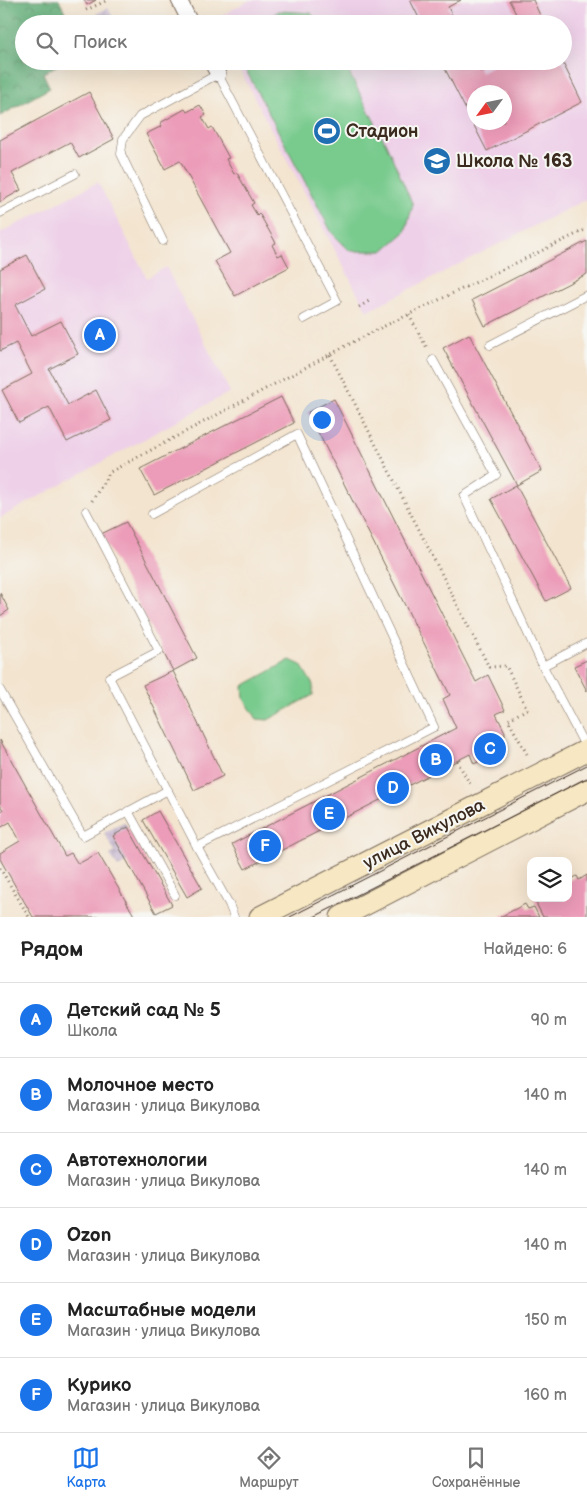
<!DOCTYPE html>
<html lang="ru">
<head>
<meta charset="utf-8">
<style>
  :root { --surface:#fff; --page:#f6f6f6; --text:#222; --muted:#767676; --line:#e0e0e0; --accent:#1a73e8 }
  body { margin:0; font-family:"Balsamiq Sans",sans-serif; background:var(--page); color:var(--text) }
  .controls { position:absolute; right:15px; bottom:15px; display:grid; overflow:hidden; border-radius:10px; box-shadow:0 5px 20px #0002 }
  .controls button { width:45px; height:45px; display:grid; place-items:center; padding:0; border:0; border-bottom:1px solid var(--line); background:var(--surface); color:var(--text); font:25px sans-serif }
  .compass { position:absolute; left:467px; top:85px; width:45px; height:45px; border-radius:50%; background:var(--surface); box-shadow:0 5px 20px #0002; rotate:237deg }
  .you { position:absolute; left:321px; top:419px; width:18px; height:18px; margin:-12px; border:4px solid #fff; border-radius:50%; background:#1a73e8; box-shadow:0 0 0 8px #1a73e833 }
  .badge { display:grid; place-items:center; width:32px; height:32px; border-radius:50%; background:var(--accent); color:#fff; font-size:16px; font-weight:700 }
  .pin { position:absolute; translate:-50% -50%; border:2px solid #fff; box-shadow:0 1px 5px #0006 }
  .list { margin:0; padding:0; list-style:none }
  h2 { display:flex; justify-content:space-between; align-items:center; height:65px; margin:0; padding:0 20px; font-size:21px }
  h2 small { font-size:16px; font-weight:400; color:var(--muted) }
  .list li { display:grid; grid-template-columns:32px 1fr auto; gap:15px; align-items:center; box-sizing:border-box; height:75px; padding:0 20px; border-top:1px solid var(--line) }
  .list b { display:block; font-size:19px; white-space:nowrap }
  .list p { margin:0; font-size:16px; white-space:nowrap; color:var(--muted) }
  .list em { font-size:16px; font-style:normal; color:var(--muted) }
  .icon { flex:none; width:28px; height:28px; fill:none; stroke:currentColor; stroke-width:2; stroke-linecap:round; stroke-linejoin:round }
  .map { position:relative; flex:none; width:587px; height:917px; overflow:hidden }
  .search { position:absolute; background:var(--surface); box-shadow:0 5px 20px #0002; left:15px; right:15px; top:15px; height:55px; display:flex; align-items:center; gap:12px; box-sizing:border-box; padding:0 18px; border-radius:28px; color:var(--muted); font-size:19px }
  .sheet { height:515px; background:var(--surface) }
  nav { display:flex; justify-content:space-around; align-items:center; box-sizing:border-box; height:70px; border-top:1px solid var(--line); background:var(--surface); font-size:14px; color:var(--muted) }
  nav a { display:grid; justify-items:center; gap:2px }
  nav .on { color:var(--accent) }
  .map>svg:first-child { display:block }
  .built { fill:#eed0e8; fill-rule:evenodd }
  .industrial { fill:url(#industrial-grid) }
  .forest { fill:url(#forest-crowns); stroke:#4e6c4b }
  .park { fill:#78ca8d; stroke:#5a7a56 }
  .building { fill:#ec9bb8; fill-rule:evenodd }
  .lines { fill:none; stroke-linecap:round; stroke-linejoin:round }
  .lane-casing { stroke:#7b6b5c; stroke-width:9 }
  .street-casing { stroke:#7b6b5c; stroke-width:17 }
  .secondary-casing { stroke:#7b6b5c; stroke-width:23 }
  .path { stroke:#7b6b5c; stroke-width:3; stroke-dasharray:1 4; stroke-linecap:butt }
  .lane { stroke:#fff; stroke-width:8 }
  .street { stroke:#fff; stroke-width:15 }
  .secondary { stroke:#f7e8c3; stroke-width:21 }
  .tram { stroke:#3b2a1e; stroke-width:1 }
  .labels { text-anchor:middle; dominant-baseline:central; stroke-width:4; stroke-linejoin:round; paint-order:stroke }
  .poi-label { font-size:18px; font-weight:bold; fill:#3b2a1e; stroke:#f6f6f2; text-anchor:start }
  .street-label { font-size:18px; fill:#3b2a1e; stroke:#f6f6f2 }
</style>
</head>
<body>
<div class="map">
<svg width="587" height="917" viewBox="0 0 587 917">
  <defs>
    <pattern id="industrial-grid" width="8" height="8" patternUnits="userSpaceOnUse" patternTransform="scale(1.25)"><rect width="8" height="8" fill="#ccbed4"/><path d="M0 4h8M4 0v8" fill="none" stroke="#b0a3b6"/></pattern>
    <pattern id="forest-crowns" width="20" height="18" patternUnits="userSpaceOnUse" patternTransform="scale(1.25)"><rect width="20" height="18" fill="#62ae78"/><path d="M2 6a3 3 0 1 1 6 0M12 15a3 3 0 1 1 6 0" fill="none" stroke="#528e62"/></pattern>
  </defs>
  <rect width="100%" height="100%" fill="#f6f6f2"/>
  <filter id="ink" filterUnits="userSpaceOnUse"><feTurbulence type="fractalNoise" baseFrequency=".02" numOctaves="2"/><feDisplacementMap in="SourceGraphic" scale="10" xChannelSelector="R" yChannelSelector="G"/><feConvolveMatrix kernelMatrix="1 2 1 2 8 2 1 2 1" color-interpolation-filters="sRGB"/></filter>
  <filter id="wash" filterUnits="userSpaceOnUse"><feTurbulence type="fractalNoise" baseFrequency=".0096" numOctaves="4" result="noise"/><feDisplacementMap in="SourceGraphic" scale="20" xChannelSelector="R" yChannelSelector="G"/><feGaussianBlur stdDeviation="1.12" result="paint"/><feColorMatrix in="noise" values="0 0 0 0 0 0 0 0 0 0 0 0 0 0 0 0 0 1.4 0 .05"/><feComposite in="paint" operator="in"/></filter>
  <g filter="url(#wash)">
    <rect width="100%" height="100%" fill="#f3e4cf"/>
    <!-- built -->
    <g class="built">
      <path d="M250,0H587V199L367,311L235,61H563V24H215L213,20ZM474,92H504V122H474Z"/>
      <polygon points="98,182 147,278 166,267 230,392 0,518 0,233"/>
    </g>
    <!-- industrial -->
    <g class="industrial">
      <polygon points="108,8 116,24 101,24 96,14"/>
      <polygon points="124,822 128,827 113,836 127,862 118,867 110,855 115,852 104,833"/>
    </g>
    <!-- forest -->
    <polygon class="forest" points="0,0 59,0 71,24 24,24 24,61 65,61 43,73 50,88 0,116"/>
    <!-- park -->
    <g class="park">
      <polygon points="279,11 311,13 319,24 258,24"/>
      <polygon points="241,61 343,61 386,144 413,205 405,232 383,251 350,251 332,233"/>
      <polygon points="290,660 301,665 313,685 313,695 268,720 257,719 244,699 243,686"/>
    </g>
    <g id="blocks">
      <!-- building -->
      <g class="building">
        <polygon points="84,0 96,0 87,5"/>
        <polygon points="410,0 461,0 448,7 456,24 422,24"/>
        <polygon points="509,0 533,0 544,24 521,24"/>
        <path d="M441,61H475L481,72L502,61H562L582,102L487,151ZM474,92H504V122H474Z"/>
        <polygon points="89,92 114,139 79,158 70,142 12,173 21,190 0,202 0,140"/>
        <polygon points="200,105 206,115 202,117 209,129 212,127 229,158 226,159 234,174 237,173 254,203 251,205 257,215 259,213 276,243 272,245 278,256 282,254 289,267 235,296 215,261 230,253 180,161 165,169 146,134 162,126 160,123 185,109 187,112"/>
        <polygon points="587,241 587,274 485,326 472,300"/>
        <polygon points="27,255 45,289 15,305 31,336 61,321 78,354 49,369 68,405 96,390 111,420 67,442 49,407 19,423 2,390 32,374 16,343 0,351 0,269"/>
        <polygon points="469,334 542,471 517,485 443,348"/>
        <polygon points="281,397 294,423 154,495 140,469"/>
        <polygon points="334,399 476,682 488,675 505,710 496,714 505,732 504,744 497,752 474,764 470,754 245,869 232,844 456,728 443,699 450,695 308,412"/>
        <polygon points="516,485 571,588 546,601 491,499"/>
        <polygon points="126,522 197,658 173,671 101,534"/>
        <polygon points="0,593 9,610 0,616"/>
        <polygon points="587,660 587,691 574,666"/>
        <polygon points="173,671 223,776 194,790 143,685"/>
        <polygon points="0,740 65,856 71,853 78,864 98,853 135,917 33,917 0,859 0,853 20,841 10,822 0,828 0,811 3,810 0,805"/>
        <polygon points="158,811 202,888 187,897 143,820"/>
        <polygon points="128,827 172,905 156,913 113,836"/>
        <polygon points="587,875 587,917 543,917 534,899 568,898 568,881 577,876 579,880"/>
        <polygon points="525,904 528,909 534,907 539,917 500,917"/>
      </g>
    </g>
  </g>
  <g filter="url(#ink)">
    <use href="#blocks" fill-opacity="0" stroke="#7b6b5c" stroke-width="1"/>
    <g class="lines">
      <!-- lane casing -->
      <g class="lane-casing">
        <g id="lane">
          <polyline points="0,213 75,174"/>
          <polyline points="163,241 121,154 123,139 140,116 218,74 337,301 304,319"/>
          <polyline points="490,345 587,295"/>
          <polyline points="433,360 496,475 464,496 543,666 586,748"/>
          <polyline points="86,511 159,651 109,677 197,847 229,904 234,917"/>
          <polyline points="152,514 297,434 434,727 197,847"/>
          <polyline points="543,666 587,643"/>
          <polyline points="0,690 83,836 168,790"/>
          <polyline points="128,811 175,895"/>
        </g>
      </g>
      <!-- street casing -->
      <g class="street-casing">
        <g id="street">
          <polyline points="179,0 191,24"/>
          <polyline points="211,61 218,74"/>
        </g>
      </g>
      <!-- secondary casing -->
      <g class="secondary-casing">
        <g id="secondary">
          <polyline points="260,917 587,750"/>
          <polyline points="341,917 587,790"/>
        </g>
      </g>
      <!-- path -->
      <g class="path">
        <polyline points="86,10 108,0"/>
        <polyline points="359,307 369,301"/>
        <polyline points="409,315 428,350"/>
        <polyline points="330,355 489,667 506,666 527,709 508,720 527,754"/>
        <polyline points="92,501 110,472 372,332 587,229"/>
        <polyline points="457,761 470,784"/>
        <polyline points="0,868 29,917"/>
      </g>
      <!-- lane -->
      <use href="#lane" class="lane"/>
      <!-- street -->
      <use href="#street" class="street"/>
      <!-- secondary -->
      <use href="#secondary" class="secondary"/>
      <!-- tram -->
      <g class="tram">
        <polyline points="290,917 587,765"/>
        <polyline points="314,917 587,778"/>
      </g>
    </g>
  </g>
  <!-- icons -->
  <defs>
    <g id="stadium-disc" transform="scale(1.4375)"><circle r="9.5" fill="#1f6fb2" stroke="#f6f6f2"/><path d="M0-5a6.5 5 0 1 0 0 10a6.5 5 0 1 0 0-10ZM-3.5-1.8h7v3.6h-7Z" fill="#fff"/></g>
    <g id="school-disc" transform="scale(1.4375)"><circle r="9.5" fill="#1f6fb2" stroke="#f6f6f2"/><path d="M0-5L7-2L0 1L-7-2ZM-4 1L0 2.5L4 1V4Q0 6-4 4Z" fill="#fff"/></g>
  </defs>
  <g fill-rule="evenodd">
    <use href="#stadium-disc" x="327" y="131"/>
    <use href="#school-disc" x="437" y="161"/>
  </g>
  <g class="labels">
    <!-- poi labels -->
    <g class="poi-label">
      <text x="346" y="131">Стадион</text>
      <text x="456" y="161">Школа № 163</text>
    </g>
    <!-- street labels -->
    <g class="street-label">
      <text transform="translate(424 834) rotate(-27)">улица Викулова</text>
    </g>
  </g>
</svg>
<div class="controls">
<button><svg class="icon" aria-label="layers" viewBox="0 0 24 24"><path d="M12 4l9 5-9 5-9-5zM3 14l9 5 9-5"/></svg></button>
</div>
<svg class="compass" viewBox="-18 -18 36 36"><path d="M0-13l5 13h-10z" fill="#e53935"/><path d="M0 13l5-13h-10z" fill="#767676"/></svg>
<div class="you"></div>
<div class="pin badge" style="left:100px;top:335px">A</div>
<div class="pin badge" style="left:436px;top:760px">B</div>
<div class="pin badge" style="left:490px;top:749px">C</div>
<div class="pin badge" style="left:393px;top:788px">D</div>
<div class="pin badge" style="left:329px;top:814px">E</div>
<div class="pin badge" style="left:265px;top:846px">F</div>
<div class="search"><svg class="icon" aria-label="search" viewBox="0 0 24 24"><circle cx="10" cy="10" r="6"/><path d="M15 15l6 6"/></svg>Поиск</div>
</div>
<section class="sheet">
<h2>Рядом<small>Найдено: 6</small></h2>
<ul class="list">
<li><span class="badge">A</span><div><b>Детский сад № 5</b><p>Школа</p></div><em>90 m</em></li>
<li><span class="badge">B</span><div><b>Молочное место</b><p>Магазин · улица Викулова</p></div><em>140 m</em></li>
<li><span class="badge">C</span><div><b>Автотехнологии</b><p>Магазин · улица Викулова</p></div><em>140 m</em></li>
<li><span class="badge">D</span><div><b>Ozon</b><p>Магазин · улица Викулова</p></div><em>140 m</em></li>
<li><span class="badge">E</span><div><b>Масштабные модели</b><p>Магазин · улица Викулова</p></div><em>150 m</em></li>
<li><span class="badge">F</span><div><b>Курико</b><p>Магазин · улица Викулова</p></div><em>160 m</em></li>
</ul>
</section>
<nav>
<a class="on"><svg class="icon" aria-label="map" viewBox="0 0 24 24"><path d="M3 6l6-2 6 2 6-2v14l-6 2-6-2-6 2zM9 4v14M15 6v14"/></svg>Карта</a>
<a><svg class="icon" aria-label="directions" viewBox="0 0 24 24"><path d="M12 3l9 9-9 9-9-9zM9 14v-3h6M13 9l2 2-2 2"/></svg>Маршрут</a>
<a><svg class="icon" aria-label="saved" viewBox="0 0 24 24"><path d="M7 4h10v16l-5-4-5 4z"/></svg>Сохранённые</a>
</nav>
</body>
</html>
